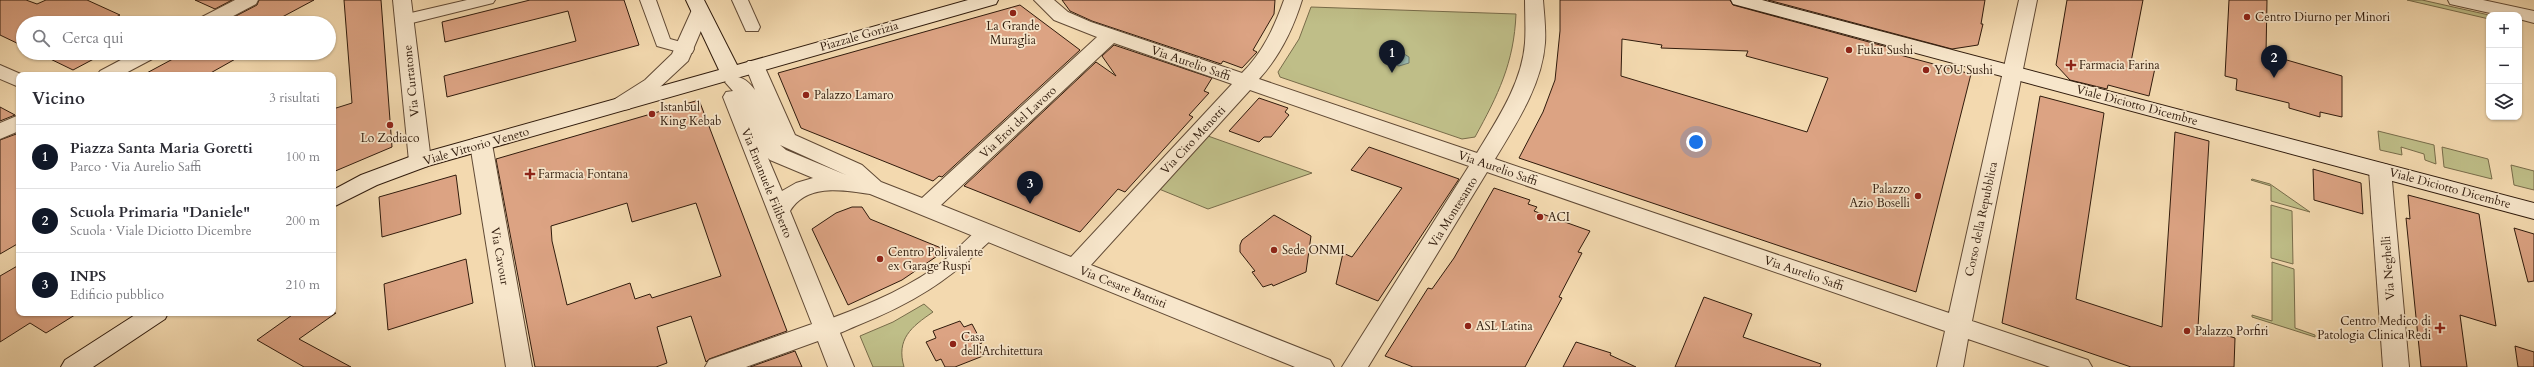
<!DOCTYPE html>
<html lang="it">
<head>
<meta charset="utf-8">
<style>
  :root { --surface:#fff; --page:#f2f2f3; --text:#2b2b33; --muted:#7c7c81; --line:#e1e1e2; --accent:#111827 }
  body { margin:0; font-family:Cardo,serif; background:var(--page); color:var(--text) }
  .controls { position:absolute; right:12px; top:12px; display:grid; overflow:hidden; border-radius:8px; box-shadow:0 1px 3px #0004 }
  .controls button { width:36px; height:36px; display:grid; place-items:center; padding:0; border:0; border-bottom:1px solid var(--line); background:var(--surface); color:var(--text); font:20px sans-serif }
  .you { position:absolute; left:1696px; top:142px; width:14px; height:14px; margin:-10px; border:3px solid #fff; border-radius:50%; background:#1a73e8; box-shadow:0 0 0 6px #1a73e833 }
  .badge { display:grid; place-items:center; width:26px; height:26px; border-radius:50%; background:var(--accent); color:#fff; font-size:13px; font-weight:700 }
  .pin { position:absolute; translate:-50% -33px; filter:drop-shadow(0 1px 2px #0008) }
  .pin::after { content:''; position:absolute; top:21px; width:14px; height:12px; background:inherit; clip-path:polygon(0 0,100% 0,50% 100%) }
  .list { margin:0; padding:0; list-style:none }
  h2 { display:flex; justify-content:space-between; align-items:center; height:52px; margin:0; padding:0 16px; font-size:17px }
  h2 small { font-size:13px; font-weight:400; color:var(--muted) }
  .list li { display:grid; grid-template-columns:26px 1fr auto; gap:12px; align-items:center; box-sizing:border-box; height:64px; padding:0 16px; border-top:1px solid var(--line) }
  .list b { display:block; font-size:15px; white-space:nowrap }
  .list p { margin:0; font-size:13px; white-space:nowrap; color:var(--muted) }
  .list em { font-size:13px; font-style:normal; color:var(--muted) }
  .icon { flex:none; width:22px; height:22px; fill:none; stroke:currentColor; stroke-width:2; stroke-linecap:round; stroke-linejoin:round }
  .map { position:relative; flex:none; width:2534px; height:367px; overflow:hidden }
  .search { position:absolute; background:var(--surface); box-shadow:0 1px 3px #0004; left:16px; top:16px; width:320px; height:44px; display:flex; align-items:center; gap:10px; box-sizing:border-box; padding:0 14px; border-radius:22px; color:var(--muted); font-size:15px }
  .panel { position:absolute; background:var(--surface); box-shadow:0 1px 3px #0004; left:16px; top:72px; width:320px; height:244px; border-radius:8px }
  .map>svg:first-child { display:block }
  .green { fill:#bfbe88; stroke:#786c4a }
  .water { fill:#9bbaaf; stroke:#707a6e }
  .building { fill:#dca383; stroke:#301b0c; fill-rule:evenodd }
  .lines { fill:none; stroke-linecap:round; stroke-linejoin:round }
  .pedestrian-casing { stroke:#614a35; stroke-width:2 }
  .minor-casing { stroke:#614a35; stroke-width:2 }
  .tertiary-casing { stroke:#614a35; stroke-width:2 }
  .secondary-casing { stroke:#301b0c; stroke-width:2 }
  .pedestrian { fill:#f7e6cb; fill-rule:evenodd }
  .minor { fill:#f7e6cb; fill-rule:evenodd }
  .tertiary { fill:#f7e6cb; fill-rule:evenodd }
  .secondary { fill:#f7e6cb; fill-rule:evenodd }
  .poi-dot { fill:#8f2418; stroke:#f7e6cb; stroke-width:1.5 }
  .labels { text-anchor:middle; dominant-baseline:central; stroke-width:3.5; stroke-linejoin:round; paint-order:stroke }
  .poi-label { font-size:12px; fill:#301b0c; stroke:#f7e6cb; text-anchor:start }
  .street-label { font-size:12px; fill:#301b0c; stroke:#f7e6cb }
</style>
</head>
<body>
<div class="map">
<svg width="2534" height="367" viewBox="0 0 2534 367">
  <rect width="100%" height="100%" fill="#f3d9af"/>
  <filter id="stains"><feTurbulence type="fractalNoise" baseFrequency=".005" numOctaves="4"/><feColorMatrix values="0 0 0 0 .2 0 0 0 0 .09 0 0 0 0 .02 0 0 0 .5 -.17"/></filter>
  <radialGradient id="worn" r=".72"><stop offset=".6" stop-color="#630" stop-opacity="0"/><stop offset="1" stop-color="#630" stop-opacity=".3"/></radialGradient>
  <!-- green -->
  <g class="green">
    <polygon points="2407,0 2422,0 2489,15 2489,19"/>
    <path d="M1311,7L1516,14C1514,63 1498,95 1475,137L1462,139L1280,77L1278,72L1299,39Z"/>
    <polygon points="2378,131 2434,145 2436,164 2425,160 2424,154 2401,147 2402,155 2380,150"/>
    <polygon points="1208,136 1312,173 1208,209 1159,189"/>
    <polygon points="2442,147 2488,159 2492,179 2444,167"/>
    <polygon points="2511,165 2534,171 2534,190 2514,185"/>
    <polygon points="2252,179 2270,184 2310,212 2271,201 2271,186 2251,180"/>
    <polygon points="2271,205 2292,211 2293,264 2271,258"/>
    <polygon points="2272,262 2294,269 2295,328 2315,335 2315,337 2252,317 2252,315 2272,321"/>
    <path d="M924,304L933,312C911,327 896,339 904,367H873L860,336L893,322Z"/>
  </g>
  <!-- water -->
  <polygon class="water" points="1401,52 1409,57 1409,63 1399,66 1390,62 1388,58 1391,54"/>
  <!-- building -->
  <g class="building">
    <polygon points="0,0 26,0 37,4 46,0 87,0 120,15 104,23 23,23 23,46 0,35"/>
    <polygon points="195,0 232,0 215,9"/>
    <polygon points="259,0 314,0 271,23 247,23 234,17 257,5"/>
    <polygon points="344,0 381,0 392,147 333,172 333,109 352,103"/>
    <polygon points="530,0 624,0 639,45 447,97 444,76 576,41 568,11 445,42 442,22"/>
    <polygon points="1062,0 1275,0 1274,14 1253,50 1257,52 1242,68 1223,61 1221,64 1092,21 1070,11"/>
    <path d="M1560,0H1730L1733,5L1913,54L1900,55L1971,74L1916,292L1519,158L1543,112L1555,80L1560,31ZM1622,39L1662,45L1661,48L1748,51L1746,56L1828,78L1807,132L1621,76Z"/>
    <polygon points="1768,0 1985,0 1981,24 1983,24 1978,45 1952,49"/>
    <polygon points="2067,0 2143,0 2131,62 2155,68 2149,96 2108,85 2107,89 2070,80 2056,65"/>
    <polygon points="2229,0 2267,0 2266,54 2342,76 2342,117 2320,112 2320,117 2289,108 2289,103 2236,90 2237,79 2225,76"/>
    <polygon points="1020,5 1080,50 942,177 939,176 933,181 801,128 778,73"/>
    <polygon points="1114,45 1212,78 1204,91 1209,93 1189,115 1193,117 1125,192 1118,189 1080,232 964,186 1096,62 1116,76 1102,56"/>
    <polygon points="38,53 105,53 73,70"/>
    <polygon points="184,53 246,53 207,75 143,75"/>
    <polygon points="2040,96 2104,113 2076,299 2162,327 2175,132 2209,141 2198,327 2235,338 2234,367 2131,367 2002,323"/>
    <polygon points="1259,98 1288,108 1285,112 1289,115 1271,137 1264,137 1259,142 1229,131"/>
    <path d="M699,100L787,331L709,359L706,362L691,316L657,327L667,363L656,367H535L496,159ZM627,203L632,222L696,203L721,276L652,298L650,294L635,299L630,283L567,305L552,241L551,226Z"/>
    <polygon points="0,107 15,115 0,121"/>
    <polygon points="19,133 19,243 0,254 0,140"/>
    <polygon points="1369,147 1459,179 1378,301 1336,284 1343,253 1352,257 1402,188 1351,170"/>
    <polygon points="2313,169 2361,183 2363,214 2314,200"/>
    <polygon points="456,175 461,214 382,237 379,197"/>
    <polygon points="1494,188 1530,200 1528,204 1537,207 1534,211 1590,231 1578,252 1582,253 1559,297 1562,298 1525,367 1413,367 1385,356 1428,288 1432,289 1454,258"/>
    <polygon points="2408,195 2479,214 2496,326 2460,315 2467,367 2421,367 2406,218 2410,219"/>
    <polygon points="852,207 862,207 870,219 946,250 902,280 848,305 812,229 836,213"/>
    <polygon points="1274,215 1311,236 1306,272 1273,286 1272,284 1263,287 1252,272 1255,271 1240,252 1240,245 1242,240"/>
    <polygon points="2514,228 2534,234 2534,281 2528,282"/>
    <polygon points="466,259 473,303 388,330 384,284"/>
    <polygon points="19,265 19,313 78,313 46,333 30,323 0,342 0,276"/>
    <polygon points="1704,297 1752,314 1743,337 1821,364 1820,367 1675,367"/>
    <polygon points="295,313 336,313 299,339 351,367 304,367 257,340"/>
    <polygon points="960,321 964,327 972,324 982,343 977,345 983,356 955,367 945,367 941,359 936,361 926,342 936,338 933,331"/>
    <polygon points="1576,342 1611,353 1610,355 1636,367 1563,367"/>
    <polygon points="2515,346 2534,352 2534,367 2518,367"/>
    <polygon points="795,351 802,367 750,367"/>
  </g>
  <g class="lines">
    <!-- pedestrian casing -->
    <g class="pedestrian-casing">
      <g id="pedestrian">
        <polygon points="467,0 495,0 493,3 404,25 396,20 398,16"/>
        <polygon points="640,0 656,0 670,39 692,45 694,49 692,53 686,54 657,46"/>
        <polygon points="732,0 748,0 760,27 758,31 746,31"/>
        <path d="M986,226L993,228L996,233L993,238C948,281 914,303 856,326C844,331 831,339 818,335L815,329L818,323C858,309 898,293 933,269C950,257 964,242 979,228Z"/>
      </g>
    </g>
    <!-- minor casing -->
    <g class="minor-casing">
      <g id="minor">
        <polygon points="235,0 258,0 256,4 220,23 195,23 198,19"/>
        <polygon points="393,0 411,0 431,161 428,166 420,168 412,166 409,161"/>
        <path d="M1034,0H1054L1068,12L1091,22L1242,73C1263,52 1274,28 1284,0H1302C1293,29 1280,56 1259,79L1477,153C1497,120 1522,83 1525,43C1526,29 1525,14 1525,0H1543C1544,14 1546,29 1545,43C1542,85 1516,124 1495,159L1949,313L2019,0H2037L1972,321L2088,360L2092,367H2050L1968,339L1963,367H1937L1945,331L1487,172L1368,367H1342L1469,166L1250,90L1091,265L1330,360L1334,367H1295L870,194C843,190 807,183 790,211L854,367H828L818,341L746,367H705L709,360L812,324L723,97L726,92L733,91L725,82L728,78C740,74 748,81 755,90L745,65L748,61H762L795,135L862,165L881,182L922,198L1097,37L1054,20ZM1114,43L1232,84L1071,257L941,205ZM780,145L846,175L786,150ZM768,158L770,160L813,178L796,183L782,191Z"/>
        <polygon points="2448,0 2483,0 2534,11 2534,23 2519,19 2519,15 2499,15 2450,4"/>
        <polygon points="134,53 159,53 156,57 122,75 97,75 100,71"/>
        <polygon points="0,65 23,75 19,75 19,87 0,79"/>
        <polygon points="19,115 19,131 0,139 0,123"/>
        <polygon points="481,137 489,139 492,144 532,367 506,367 470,144 473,139"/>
        <polygon points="2380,163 2388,165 2391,170 2409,367 2383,367 2369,170 2372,165"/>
      </g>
    </g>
    <!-- tertiary casing -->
    <g class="tertiary-casing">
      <polygon id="tertiary" points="700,6 707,8 709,12 688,61 659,88 629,109 622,110 615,109 612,104 615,99 645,80 672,54 691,12 693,8"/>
    </g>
    <!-- secondary casing -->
    <g class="secondary-casing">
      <g id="secondary">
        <polygon points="686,0 704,0 737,65 968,0 998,0 996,4 428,166 377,185 333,207 333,190 361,175 412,156 719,70"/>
        <polygon points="1731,0 1762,0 2534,203 2534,219 1733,4"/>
        <polygon points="138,313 168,313 165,319 93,367 61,367 65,360"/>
      </g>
    </g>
    <!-- pedestrian -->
    <use href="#pedestrian" class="pedestrian"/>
    <!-- minor -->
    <use href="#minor" class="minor"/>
    <!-- tertiary -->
    <use href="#tertiary" class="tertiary"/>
    <!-- secondary -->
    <use href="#secondary" class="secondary"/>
  </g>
  <!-- markers -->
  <g class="poi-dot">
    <circle cx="1013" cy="13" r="4"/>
    <circle cx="2247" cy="17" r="4"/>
    <circle cx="1849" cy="50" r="4"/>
    <path d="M2069 59h4v4h4v4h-4v4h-4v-4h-4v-4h4z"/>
    <circle cx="1926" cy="70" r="4"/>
    <circle cx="806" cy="95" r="4"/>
    <circle cx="652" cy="114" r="4"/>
    <circle cx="390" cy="125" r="4"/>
    <path d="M528 168h4v4h4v4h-4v4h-4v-4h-4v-4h4z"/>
    <circle cx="1918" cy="196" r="4"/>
    <circle cx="1540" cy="217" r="4"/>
    <circle cx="1274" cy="250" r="4"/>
    <circle cx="880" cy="259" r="4"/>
    <circle cx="1468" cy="326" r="4"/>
    <path d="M2438 322h4v4h4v4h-4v4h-4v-4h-4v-4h4z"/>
    <circle cx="2187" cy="331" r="4"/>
    <circle cx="953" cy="344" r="4"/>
  </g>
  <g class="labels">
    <!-- poi labels -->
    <g class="poi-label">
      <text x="2255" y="17">Centro Diurno per Minori</text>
      <text x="1013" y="26" text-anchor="middle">La Grande<tspan x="1013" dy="14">Muraglia</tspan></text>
      <text x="1857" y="50">Fuku Sushi</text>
      <text x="2079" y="65">Farmacia Farina</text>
      <text x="1934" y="70">YOU Sushi</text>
      <text x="814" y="95">Palazzo Lamaro</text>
      <text x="660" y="107">Istanbul<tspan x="660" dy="14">King Kebab</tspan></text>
      <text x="390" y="138" text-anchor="middle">Lo Zodiaco</text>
      <text x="538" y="174">Farmacia Fontana</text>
      <text x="1910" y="189" text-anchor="end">Palazzo<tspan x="1910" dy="14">Azio Boselli</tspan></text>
      <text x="1548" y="217">ACI</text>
      <text x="1282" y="250">Sede ONMI</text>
      <text x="888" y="252">Centro Polivalente<tspan x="888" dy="14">ex Garage Ruspi</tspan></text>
      <text x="2431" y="321" text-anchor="end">Centro Medico di<tspan x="2431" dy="14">Patologia Clinica Redi</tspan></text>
      <text x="1476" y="326">ASL Latina</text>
      <text x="2195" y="331">Palazzo Porfiri</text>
      <text x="961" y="337">Casa<tspan x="961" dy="14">dell'Architettura</tspan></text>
    </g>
    <!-- street labels -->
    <g class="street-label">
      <text transform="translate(859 36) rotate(-16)">Piazzale Gorizia</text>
      <text transform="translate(1191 63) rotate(19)">Via Aurelio Saffi</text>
      <text transform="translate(411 81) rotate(-96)">Via Curtatone</text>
      <text transform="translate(2137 105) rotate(15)">Viale Diciotto Dicembre</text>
      <text transform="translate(1018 122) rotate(-43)">Via Eroi del Lavoro</text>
      <text transform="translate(1193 140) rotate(-47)">Via Ciro Menotti</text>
      <text transform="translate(476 146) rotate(-16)">Viale Vittorio Veneto</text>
      <text transform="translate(1498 168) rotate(19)">Via Aurelio Saffi</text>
      <text transform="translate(767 183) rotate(68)">Via Emanuele Filiberto</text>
      <text transform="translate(2450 188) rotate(15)">Viale Diciotto Dicembre</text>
      <text transform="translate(1453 212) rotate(-58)">Via Montesanto</text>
      <text transform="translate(1981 219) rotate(-78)">Corso della Repubblica</text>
      <text transform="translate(500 256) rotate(80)">Via Cavour</text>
      <text transform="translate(2388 268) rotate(-94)">Via Neghelli</text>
      <text transform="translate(1804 273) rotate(19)">Via Aurelio Saffi</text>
      <text transform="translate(1123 287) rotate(22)">Via Cesare Battisti</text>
    </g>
  </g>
  <rect width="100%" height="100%" filter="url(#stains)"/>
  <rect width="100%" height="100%" fill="url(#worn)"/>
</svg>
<div class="controls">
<button>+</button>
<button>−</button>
<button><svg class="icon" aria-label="layers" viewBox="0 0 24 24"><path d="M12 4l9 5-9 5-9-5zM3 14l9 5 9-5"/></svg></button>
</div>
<div class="you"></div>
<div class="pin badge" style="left:1392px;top:73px">1</div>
<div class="pin badge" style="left:2274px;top:78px">2</div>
<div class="pin badge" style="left:1030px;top:204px">3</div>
<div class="search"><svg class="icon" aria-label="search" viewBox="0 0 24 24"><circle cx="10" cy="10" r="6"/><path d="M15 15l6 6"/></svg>Cerca qui</div>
<section class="panel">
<h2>Vicino<small>3 risultati</small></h2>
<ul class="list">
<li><span class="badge">1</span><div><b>Piazza Santa Maria Goretti</b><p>Parco · Via Aurelio Saffi</p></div><em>100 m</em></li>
<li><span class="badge">2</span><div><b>Scuola Primaria &quot;Daniele&quot;</b><p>Scuola · Viale Diciotto Dicembre</p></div><em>200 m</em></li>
<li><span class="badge">3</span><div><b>INPS</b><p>Edificio pubblico</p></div><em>210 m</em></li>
</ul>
</section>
</div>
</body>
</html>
